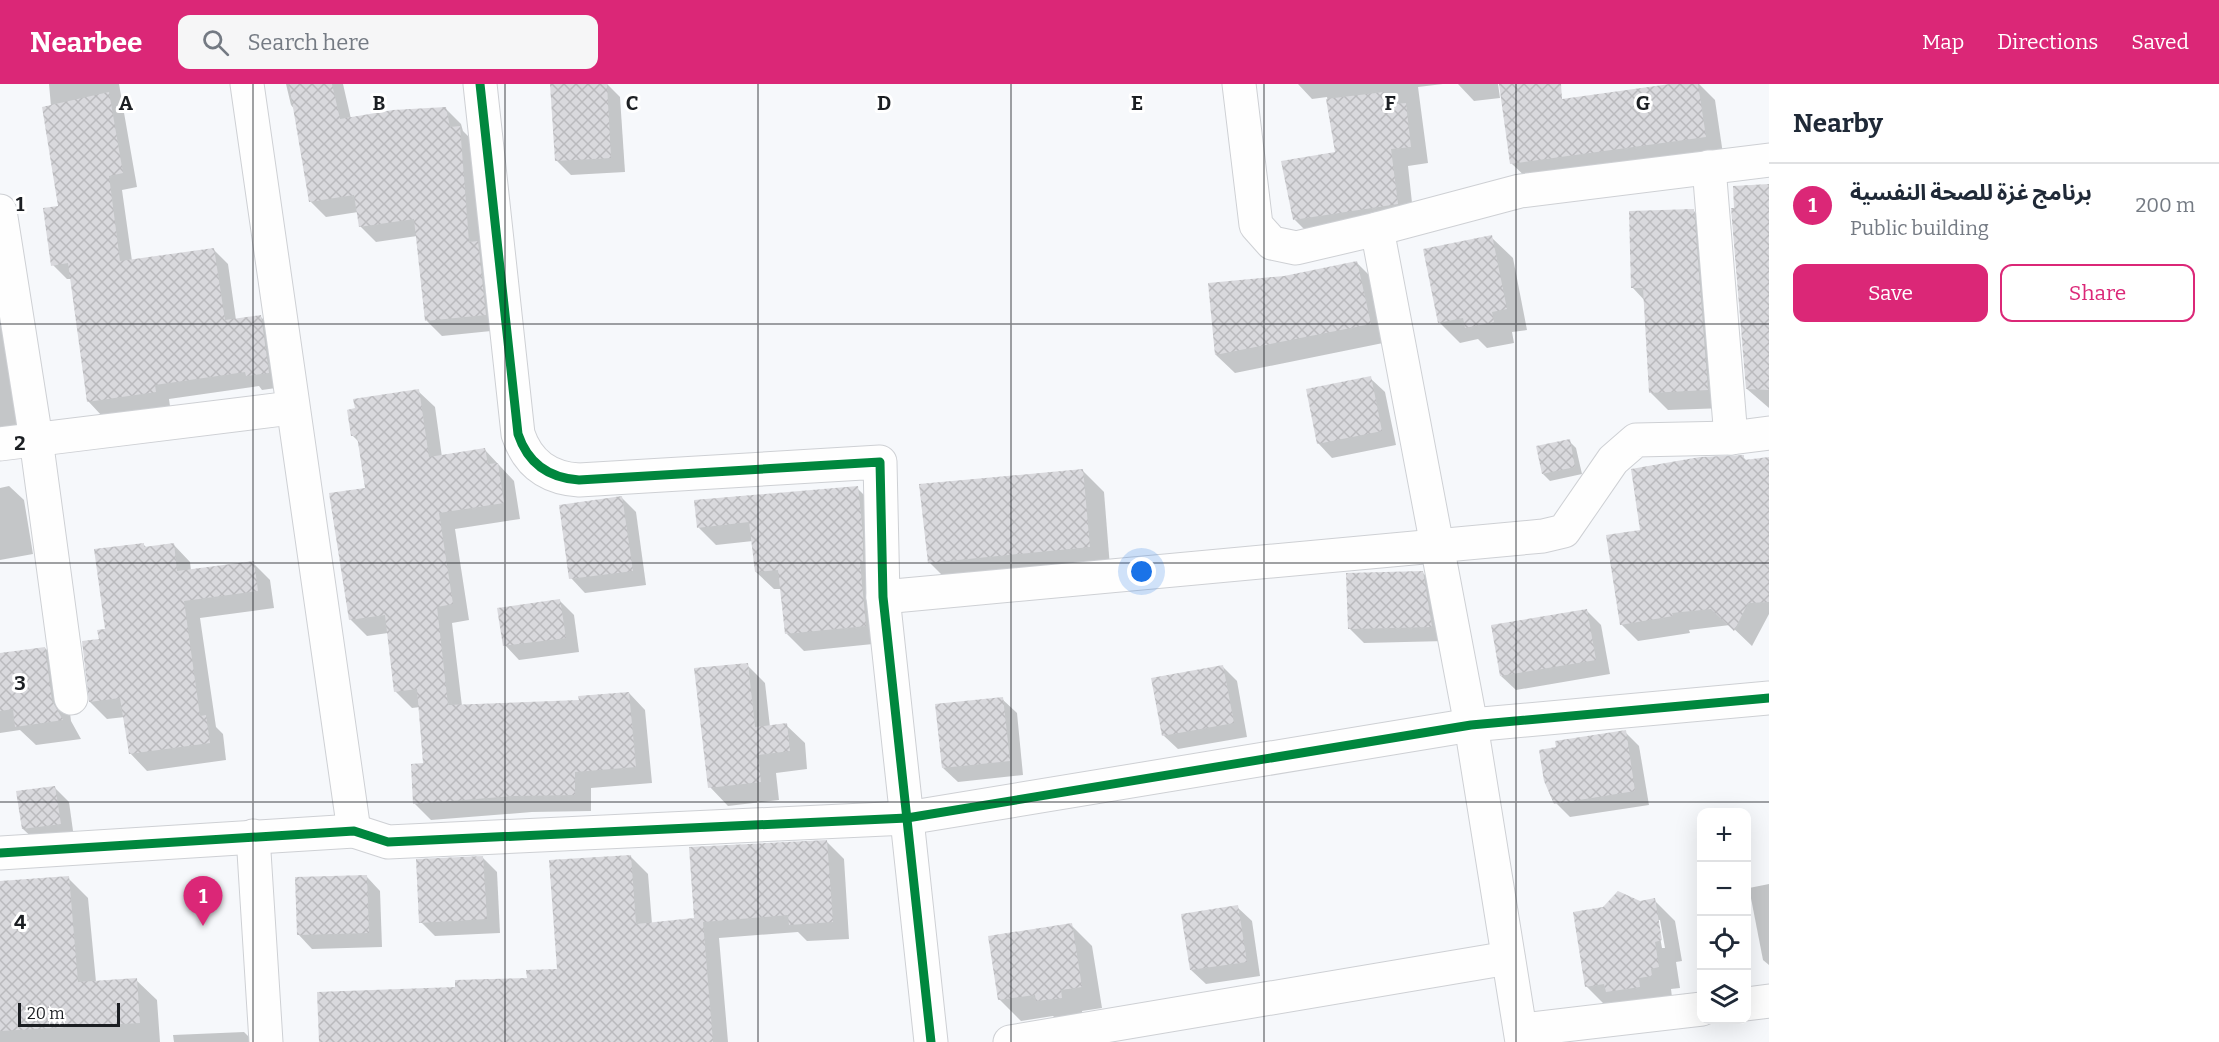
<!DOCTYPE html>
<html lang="en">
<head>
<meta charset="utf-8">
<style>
  :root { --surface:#fff; --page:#f6f6f7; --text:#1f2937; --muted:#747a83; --line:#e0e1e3; --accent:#db2777 }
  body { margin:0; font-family:Bitter,"Noto Sans Arabic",serif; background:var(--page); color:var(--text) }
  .controls { position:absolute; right:18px; bottom:18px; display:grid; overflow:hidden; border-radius:12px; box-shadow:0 6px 24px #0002 }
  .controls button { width:54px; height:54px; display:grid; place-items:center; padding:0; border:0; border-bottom:2px solid var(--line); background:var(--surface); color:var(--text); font:30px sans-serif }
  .scale { position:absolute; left:18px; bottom:15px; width:102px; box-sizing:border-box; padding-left:6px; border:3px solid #1b1e22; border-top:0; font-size:16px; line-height:21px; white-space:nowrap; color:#1b1e22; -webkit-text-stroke:4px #fff; paint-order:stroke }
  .you { position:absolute; left:1142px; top:488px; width:21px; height:21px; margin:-15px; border:4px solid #fff; border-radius:50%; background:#1a73e8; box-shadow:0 0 0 9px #1a73e833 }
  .badge { display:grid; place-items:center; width:39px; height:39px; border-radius:50%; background:var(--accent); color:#fff; font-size:20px; font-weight:700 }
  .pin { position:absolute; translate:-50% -50px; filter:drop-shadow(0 2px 3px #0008) }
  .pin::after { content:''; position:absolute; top:32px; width:21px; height:18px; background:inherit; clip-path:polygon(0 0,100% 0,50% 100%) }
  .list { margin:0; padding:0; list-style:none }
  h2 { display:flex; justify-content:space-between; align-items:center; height:78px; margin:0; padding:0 24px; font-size:26px }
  h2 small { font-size:20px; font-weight:400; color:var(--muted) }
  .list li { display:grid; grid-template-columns:39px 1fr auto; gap:18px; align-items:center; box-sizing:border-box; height:84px; padding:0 24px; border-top:2px solid var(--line) }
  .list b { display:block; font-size:22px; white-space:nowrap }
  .list p { margin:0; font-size:20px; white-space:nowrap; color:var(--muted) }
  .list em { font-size:20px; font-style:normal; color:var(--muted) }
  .actions { display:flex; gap:12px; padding:18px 24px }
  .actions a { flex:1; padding:14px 0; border:2px solid var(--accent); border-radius:12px; text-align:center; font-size:21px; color:var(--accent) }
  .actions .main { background:var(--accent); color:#fff }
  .icon { flex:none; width:33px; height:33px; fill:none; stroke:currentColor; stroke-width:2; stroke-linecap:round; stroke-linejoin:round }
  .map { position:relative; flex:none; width:1769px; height:958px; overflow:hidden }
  header { display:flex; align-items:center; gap:36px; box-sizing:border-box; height:84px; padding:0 30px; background:var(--accent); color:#fff }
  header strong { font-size:28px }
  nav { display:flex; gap:33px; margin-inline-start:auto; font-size:21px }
  .search { width:420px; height:54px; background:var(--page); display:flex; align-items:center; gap:15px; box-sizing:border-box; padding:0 21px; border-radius:12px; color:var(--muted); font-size:22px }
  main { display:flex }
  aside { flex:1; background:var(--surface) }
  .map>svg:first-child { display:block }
  .shadow { fill:#0003; fill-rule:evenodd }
  .building { fill:url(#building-cross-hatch) }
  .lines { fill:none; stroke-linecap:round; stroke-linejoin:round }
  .minor-casing { stroke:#ced0d4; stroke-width:35 }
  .minor { stroke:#fefefe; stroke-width:33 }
  .cycleway-casing { stroke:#fff; stroke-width:13 }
  .cycleway { stroke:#00873e; stroke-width:9 }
  .grid { fill:none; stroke:#1b1e22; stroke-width:1.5; stroke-opacity:0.55 }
  .grid-label { font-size:20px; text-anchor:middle; font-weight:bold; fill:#1b1e22; stroke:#fff; stroke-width:6; stroke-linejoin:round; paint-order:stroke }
</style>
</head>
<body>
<header>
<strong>Nearbee</strong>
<div class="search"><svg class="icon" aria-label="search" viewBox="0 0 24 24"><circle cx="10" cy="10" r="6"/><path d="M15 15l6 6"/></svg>Search here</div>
<nav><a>Map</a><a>Directions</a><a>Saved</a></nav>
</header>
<main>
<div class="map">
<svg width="1769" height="958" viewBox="0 0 1769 958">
  <defs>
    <pattern id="building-cross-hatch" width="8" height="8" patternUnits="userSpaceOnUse" patternTransform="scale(1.5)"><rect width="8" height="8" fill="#d9d9dd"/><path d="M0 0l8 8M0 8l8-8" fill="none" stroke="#bababd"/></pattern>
  </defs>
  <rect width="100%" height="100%" fill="#f6f8fb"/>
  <!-- shadow -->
  <g class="shadow">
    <polygon points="49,0 119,0 137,103 122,106 132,177 214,166 228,180 236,236 261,233 275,247 283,303 262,306 259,302 169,315 170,322 102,332 88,317 71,195 67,195 53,181 60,123"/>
    <polygon points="286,0 343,0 351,35 445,24 461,40 463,47 475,59 501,246 442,252 427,237 417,152 376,158 360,142 358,128 326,133 311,118 295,26 291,21"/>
    <polygon points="586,0 607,0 620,13 625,88 571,91 557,77"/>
    <polygon points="1298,0 1443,0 1418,3 1428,79 1408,82 1414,137 1311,152 1294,135 1337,69 1327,13 1312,15"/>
    <polygon points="1458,0 1498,0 1500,14 1474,17"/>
    <polygon points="1679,0 1699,0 1715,16 1723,70 1530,97 1511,79"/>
    <polygon points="1769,102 1769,324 1747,305"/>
    <polygon points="1693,126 1711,145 1726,324 1668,326 1650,308 1645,217 1633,204"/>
    <polygon points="1491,153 1513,174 1527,246 1512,248 1514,259 1487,264 1478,255 1460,259 1439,238"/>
    <polygon points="1357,179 1375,197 1388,258 1235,289 1216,271 1209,201 1284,193"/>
    <polygon points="0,193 20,342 0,345"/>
    <polygon points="1370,294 1385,308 1396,361 1332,374 1318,359"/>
    <polygon points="418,307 435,323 442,373 485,366 514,397 520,435 455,445 469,536 452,539 462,622 580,617 629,609 645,626 652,699 591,704 591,727 532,728 431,736 414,719 424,681 420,623 412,624 395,607 388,549 367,552 350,535 367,405 360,359 353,352"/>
    <polygon points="1569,357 1576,364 1582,390 1550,397 1543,390"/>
    <polygon points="1743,373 1748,378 1769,374 1769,530 1752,562 1730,541 1689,546 1690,549 1638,557 1621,540 1642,447"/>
    <polygon points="1083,387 1104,408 1110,483 951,500 930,479"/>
    <polygon points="9,402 24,416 33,470 0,476 0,404"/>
    <polygon points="857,404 875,422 883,559 804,567 786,549 782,505 774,505 756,488 753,457 716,461 698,443"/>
    <polygon points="622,414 636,428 646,501 585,509 571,494"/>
    <polygon points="143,460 147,464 173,460 190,478 191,487 253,479 270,496 274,524 200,534 216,643 223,650 226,676 147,687 130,669 125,633 107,635 90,618 100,556"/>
    <polygon points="1422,488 1437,503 1446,557 1364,559 1349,544"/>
    <polygon points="560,517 574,531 579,568 519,576 505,561"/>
    <polygon points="1587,527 1601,541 1610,590 1516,606 1501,592"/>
    <polygon points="45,564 64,583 71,637 81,655 36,661 20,646 0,649 0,570"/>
    <polygon points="747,581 765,599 770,643 786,641 805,659 807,685 776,689 779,716 728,722 710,703"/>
    <polygon points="1223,583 1237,597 1247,653 1178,665 1163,651"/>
    <polygon points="1002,615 1017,629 1023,691 958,698 943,684"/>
    <polygon points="1625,648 1639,662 1649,721 1570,733 1556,719 1558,664"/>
    <polygon points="54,703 69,718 74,754 38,759 23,745"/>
    <polygon points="827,758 844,775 849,855 807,857 798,848 719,854 728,958 321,958 457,904 528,895 558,887 631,773 648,790 652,840 696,835"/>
    <polygon points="483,774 497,788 500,849 435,852 421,838"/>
    <polygon points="366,792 380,807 382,863 312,865 298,850"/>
    <polygon points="68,794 88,814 96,898 136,896 157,916 160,958 0,958 0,799"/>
    <polygon points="1769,800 1769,881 1763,876 1749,804"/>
    <path d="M1654,816L1675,837L1682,877L1676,878L1680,904L1671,905L1672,913L1608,924L1587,903L1603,825ZM1657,836H1660L1665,864H1662Z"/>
    <polygon points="1237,823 1252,837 1260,892 1206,900 1191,886"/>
    <polygon points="1071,841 1092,862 1102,924 1082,927 1083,934 1059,938 1053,932 1021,937 999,915"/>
    <polygon points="244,948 254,958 174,958 173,951"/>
  </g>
  <!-- building -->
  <g class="building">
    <polygon points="289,0 332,0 340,35 393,26 446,23 450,43 460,42 469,158 478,157 486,231 425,237 414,135 359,143 354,111 309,118"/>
    <polygon points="550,0 607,0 611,74 555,77"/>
    <polygon points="1499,0 1561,0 1562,15 1670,0 1698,0 1706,53 1510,80"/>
    <polygon points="109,8 123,89 109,92 120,177 214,164 225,236 261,231 269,289 246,292 245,288 155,301 156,308 87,318 68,179 51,182 43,124 58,122 42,23"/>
    <polygon points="1384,8 1385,21 1406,19 1411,63 1391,65 1398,120 1293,136 1281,77 1335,68 1326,15"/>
    <polygon points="1769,100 1769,306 1746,305 1731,124 1734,124 1733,102"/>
    <polygon points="1694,125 1708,306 1649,309 1643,204 1631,204 1629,127"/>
    <polygon points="1492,151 1507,225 1492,228 1494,238 1465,244 1463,234 1438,239 1423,165"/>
    <polygon points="1357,177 1371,240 1215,271 1208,199 1284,192"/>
    <polygon points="1371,292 1382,347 1317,360 1306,305"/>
    <polygon points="419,305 429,373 485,364 488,380 498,379 504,419 439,429 453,520 437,523 448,621 579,616 578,612 629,608 636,683 575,688 575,711 514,712 413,720 411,680 423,679 417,605 394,608 385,531 349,536 329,409 365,404 357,352 351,352 347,326 355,324 353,315"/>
    <polygon points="1570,355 1575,383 1542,390 1536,362"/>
    <polygon points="1744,371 1744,376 1769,373 1769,518 1748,519 1734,547 1711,525 1672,529 1673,532 1620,541 1606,451 1640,446 1631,385 1700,373"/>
    <polygon points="1083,385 1090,463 928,479 919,400"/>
    <polygon points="858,402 863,450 863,477 860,478 866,542 785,550 778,486 755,488 749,438 697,444 694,416"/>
    <polygon points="622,412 633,487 569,495 559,421"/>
    <polygon points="144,459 144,463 174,459 177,487 254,477 258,507 184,517 200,632 206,631 210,659 129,670 120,614 89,618 82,557 99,555 97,546 105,545 94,465"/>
    <polygon points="1423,487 1432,543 1348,545 1346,489"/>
    <polygon points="560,515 566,554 503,562 497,524"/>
    <polygon points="1587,525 1596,576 1500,592 1491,541"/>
    <polygon points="45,563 52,617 63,636 15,643 13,625 0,627 0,569"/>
    <polygon points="748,579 755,643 787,639 790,667 758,671 761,698 708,704 694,584"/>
    <polygon points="1223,581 1234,639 1162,652 1151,594"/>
    <polygon points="1003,613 1010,677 942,684 935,620"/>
    <polygon points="1626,646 1635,707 1554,720 1544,697 1539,666 1556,663 1555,657"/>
    <polygon points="55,702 61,740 22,745 16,707"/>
    <polygon points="827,756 833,838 789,841 788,831 703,838 713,958 319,958 317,908 455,903 455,896 527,894 526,886 557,885 549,776 631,771 636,840 694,834 689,763"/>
    <polygon points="483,772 487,835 419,839 416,775"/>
    <polygon points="367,791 369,849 297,851 295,793"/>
    <polygon points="69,792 78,898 137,894 140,939 0,947 0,797"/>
    <polygon points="1618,807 1640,817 1655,814 1662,856 1655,858 1659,883 1651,885 1652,892 1639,894 1640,903 1606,908 1604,900 1585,903 1573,828 1603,823"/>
    <polygon points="1238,821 1247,878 1190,886 1181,830"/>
    <polygon points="1072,839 1082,903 1061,906 1062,914 1036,917 1035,911 998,916 988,852"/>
  </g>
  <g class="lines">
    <!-- minor casing -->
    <g class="minor-casing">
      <g id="minor">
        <polyline points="247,0 354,747"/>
        <path d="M480,0L518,350C528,380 549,394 579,396L880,378L883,513L931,958"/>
        <polyline points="1239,0 1256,141 1272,159 1296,164 1377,145 1471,641 1522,958"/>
        <polyline points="1709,83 1731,354"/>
        <polyline points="0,127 36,355 71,614"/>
        <polyline points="1377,145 1520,107 1769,76"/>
        <polyline points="0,360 291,324"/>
        <polyline points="883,513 1543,452 1564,447 1613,376 1636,356 1731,354 1769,349"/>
        <polyline points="253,752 266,958"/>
        <polyline points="0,769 354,747 388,758 907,734 1471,641 1769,614"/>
        <polyline points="1746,920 1769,917"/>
        <polyline points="1522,946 1702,925"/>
        <polyline points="1010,958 1508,874"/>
      </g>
    </g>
    <!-- minor -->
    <use href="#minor" class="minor"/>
    <!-- cycleway casing -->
    <g class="cycleway-casing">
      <g id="cycleway">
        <path d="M480,0L518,350C528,380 549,394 579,396L880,378L883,513L931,958"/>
        <polyline points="0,769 354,747 388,758 907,734 1471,641 1769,614"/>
      </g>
    </g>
    <!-- cycleway -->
    <use href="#cycleway" class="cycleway"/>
  </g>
  <!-- grid -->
  <path class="grid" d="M253,0V958M505,0V958M758,0V958M1011,0V958M1264,0V958M1516,0V958M0,240H1769M0,479H1769M0,718H1769"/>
  <g class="grid-label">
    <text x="126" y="26">A</text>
    <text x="379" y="26">B</text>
    <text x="632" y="26">C</text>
    <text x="884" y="26">D</text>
    <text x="1137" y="26">E</text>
    <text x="1390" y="26">F</text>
    <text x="1643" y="26">G</text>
    <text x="20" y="127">1</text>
    <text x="20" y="366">2</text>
    <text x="20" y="606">3</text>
    <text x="20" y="845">4</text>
  </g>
</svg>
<div class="controls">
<button>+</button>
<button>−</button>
<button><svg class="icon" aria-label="locate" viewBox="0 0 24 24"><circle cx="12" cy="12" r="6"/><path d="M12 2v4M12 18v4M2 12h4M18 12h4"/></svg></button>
<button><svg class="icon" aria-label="layers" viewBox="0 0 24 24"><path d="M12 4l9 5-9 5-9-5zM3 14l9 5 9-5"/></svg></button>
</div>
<div class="scale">20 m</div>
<div class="you"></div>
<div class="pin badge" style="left:203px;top:842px">1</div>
</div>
<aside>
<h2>Nearby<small></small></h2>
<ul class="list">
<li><span class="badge">1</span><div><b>برنامج غزة للصحة النفسية</b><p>Public building</p></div><em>200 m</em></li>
</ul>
<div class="actions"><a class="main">Save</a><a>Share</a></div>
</aside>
</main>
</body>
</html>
